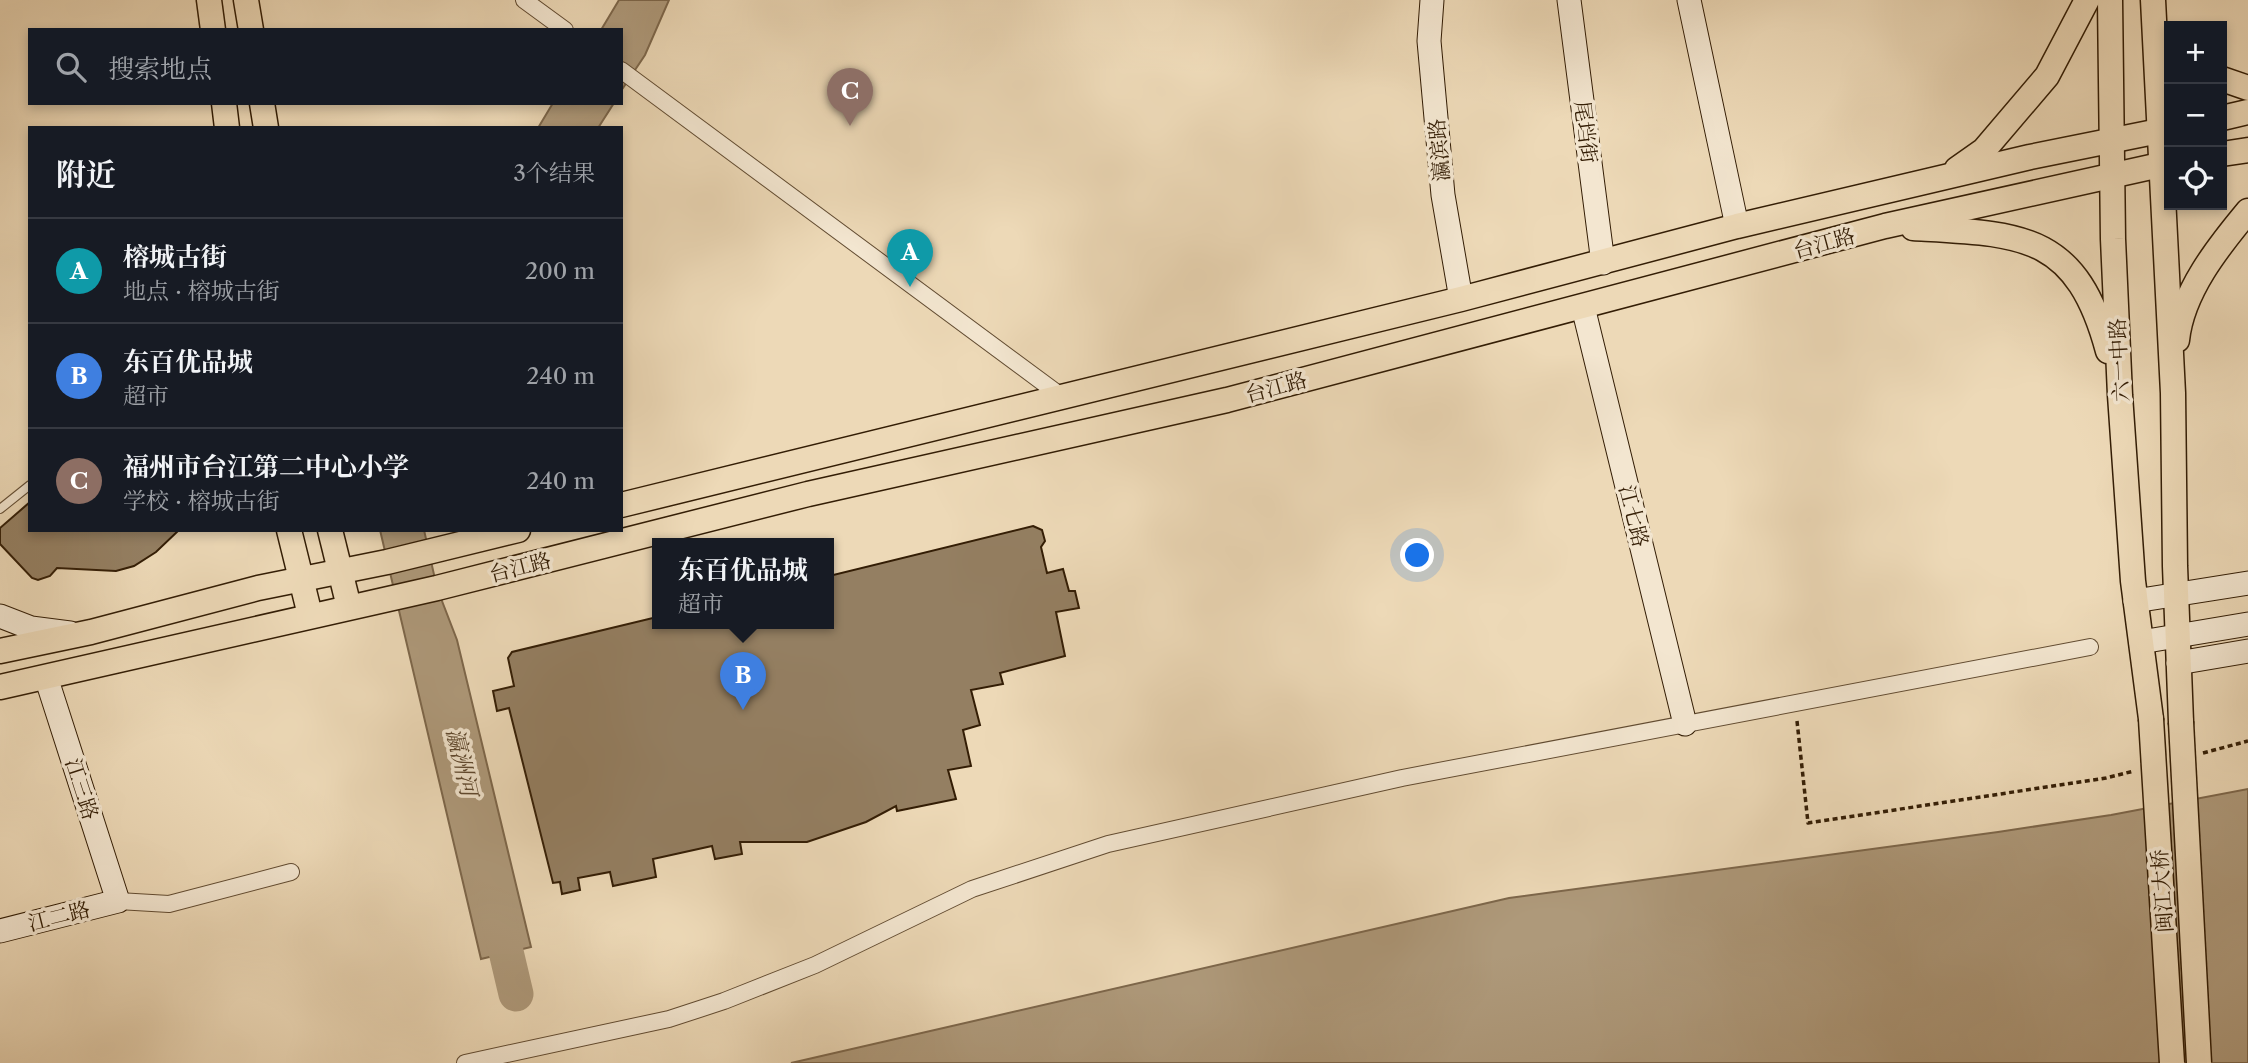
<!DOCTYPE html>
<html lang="zh">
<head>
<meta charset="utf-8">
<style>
  :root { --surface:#171b24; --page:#242831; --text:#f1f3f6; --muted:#9ea1a6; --line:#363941; --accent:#ea580c }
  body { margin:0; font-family:"Libre Caslon Text","Noto Serif SC",serif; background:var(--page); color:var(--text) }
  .controls { position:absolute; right:21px; top:21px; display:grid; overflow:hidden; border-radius:0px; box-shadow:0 4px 10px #0003 }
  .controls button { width:63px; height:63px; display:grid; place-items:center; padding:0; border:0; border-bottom:2px solid var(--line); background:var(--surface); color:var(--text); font:35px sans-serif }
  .you { position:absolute; left:1418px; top:556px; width:24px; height:24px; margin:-18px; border:5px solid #fff; border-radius:50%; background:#1a73e8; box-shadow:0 0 0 10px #1a73e833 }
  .badge { display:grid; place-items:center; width:46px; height:46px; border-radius:50%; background:var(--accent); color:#fff; font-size:23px; font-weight:700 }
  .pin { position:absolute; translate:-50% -58px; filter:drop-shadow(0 2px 4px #0008) }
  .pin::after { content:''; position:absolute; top:37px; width:24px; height:21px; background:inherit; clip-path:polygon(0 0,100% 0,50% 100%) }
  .popup { position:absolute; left:652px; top:538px; width:182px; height:91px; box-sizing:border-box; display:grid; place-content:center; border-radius:0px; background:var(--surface); filter:drop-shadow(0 2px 5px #0005); font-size:23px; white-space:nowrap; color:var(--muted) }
  .popup b { font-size:26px; color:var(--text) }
  .popup::after { content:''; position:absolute; left:50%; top:100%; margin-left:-14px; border:14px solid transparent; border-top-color:var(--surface) }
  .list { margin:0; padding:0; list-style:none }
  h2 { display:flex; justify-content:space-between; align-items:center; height:91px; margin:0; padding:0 28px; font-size:30px }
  h2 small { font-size:23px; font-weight:400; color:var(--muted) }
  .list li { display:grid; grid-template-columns:46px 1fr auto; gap:21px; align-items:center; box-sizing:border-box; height:105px; padding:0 28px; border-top:2px solid var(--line) }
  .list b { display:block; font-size:26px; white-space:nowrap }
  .list p { margin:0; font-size:23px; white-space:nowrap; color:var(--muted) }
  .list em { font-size:23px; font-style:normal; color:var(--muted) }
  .icon { flex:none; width:38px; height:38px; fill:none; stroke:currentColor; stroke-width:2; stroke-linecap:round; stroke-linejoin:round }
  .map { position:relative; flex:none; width:2248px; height:1063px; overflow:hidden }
  .search { position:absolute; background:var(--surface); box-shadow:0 4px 10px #0003; left:28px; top:28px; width:595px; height:77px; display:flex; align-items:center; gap:18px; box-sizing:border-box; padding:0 24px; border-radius:0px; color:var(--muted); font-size:26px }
  .panel { position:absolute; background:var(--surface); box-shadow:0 4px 10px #0003; left:28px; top:126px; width:595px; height:406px; border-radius:0px }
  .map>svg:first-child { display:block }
  .water { fill:#ae997a; stroke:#7d674b; stroke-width:2 }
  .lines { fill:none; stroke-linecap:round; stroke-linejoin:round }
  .river { stroke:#ae997a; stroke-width:35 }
  .building { fill:#947f62; stroke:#331d05; stroke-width:2 }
  .lane-casing { stroke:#624c32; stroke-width:10 }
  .street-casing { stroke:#624c32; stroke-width:18 }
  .secondary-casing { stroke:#331d05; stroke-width:25 }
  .primary-casing { stroke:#331d05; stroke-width:27 }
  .path { stroke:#331d05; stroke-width:3.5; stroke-dasharray:5 3.5; stroke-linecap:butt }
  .lane { stroke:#f3e6d0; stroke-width:8 }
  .street { stroke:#f3e6d0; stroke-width:16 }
  .secondary { stroke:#f3e6d0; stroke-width:23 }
  .primary { stroke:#edd9b7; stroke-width:24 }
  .primary-bridge-casing { stroke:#331d05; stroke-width:27; stroke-linecap:butt }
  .primary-bridge { stroke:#edd9b7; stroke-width:24 }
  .labels { text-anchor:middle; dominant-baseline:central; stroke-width:7; stroke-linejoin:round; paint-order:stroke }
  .street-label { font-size:21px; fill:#331d05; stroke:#f3e6d0 }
  .water-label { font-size:23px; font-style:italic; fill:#5e482e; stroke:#f3e6d0 }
</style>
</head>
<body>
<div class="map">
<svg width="2248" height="1063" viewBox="0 0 2248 1063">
  <rect width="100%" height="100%" fill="#edd9b7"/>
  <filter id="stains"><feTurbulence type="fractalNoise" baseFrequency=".00286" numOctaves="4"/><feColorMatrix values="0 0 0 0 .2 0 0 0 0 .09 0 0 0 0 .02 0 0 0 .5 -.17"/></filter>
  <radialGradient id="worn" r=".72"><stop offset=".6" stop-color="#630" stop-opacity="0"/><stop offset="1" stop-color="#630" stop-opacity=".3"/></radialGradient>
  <!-- water -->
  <g class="water">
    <polygon points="619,0 669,0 645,55 621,91 621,30 601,30"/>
    <polygon points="553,103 614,103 598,128 538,128"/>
    <polygon points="380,530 424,530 437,588 457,640 531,947 481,959"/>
    <polygon points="2248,789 2248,1063 791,1063 1509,898 1998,832 2111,815"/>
  </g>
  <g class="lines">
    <!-- river -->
    <polyline class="river" points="495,905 516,994"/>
  </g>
  <!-- building -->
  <g class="building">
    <polygon points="30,502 30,530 179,530 156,552 134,566 116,571 57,568 50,576 38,580 32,578 0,544 0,528"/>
    <polygon points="1033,526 1042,530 1045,541 1041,547 1047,573 1063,569 1069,591 1075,591 1079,608 1056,612 1065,656 1000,673 1003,684 971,690 980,725 963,730 971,766 948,770 956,799 897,811 896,806 866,822 807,842 740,842 742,854 715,859 712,846 653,859 656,877 613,886 610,872 578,878 580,890 562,894 560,882 553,883 509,708 497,711 493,691 514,686 508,658 512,652 657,617 657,624 829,624 829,576"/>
  </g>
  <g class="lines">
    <!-- lane casing -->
    <g class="lane-casing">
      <polyline id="lane" points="0,509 30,485"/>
    </g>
    <!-- street casing -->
    <g class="street-casing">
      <g id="street">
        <polyline points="524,0 565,30"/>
        <polyline points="621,70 1061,396"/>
        <polyline points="118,901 169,904 291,872"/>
        <polyline points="465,1063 669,1019 724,1001 815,965 972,889 1108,844 1402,778 2090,647"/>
      </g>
    </g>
    <!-- secondary casing -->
    <g class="secondary-casing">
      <g id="secondary">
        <polyline points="1432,0 1429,41 1443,195 1461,299"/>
        <polyline points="1569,0 1603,263"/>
        <polyline points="1689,0 1737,226"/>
        <polyline points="1583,307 1685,724"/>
        <polyline points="2135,601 2248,583"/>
        <polyline points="0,616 31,628 70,633"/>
        <polyline points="2141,642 2248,624"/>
        <polyline points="2178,663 2248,651"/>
        <polyline points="0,931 118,901 46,677"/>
      </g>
    </g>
    <!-- primary casing -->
    <g class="primary-casing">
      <g id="primary">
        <polyline points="209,0 213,30"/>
        <polyline points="246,0 251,30"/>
        <polyline points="2110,0 2113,239 2120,395 2133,581 2151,719"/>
        <polyline points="2153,0 2173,393 2175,566 2181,722"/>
        <polyline points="2222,79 2248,88"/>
        <polyline points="224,103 227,128"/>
        <polyline points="262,103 266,128"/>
        <polyline points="2222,118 2248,112"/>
        <polyline points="2222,154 2248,150"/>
        <polyline points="1957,169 1984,150 2047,76 2087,0"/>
        <path d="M1913,228C2021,234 2076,232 2108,351"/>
        <path d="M2177,340C2182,292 2218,247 2248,211"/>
        <polyline points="621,505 1461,299 1737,226 2030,157 2169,129"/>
        <polyline points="289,530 310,615"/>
        <polyline points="330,530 349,607"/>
        <polyline points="0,651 91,632 258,588 387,562 518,530"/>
        <polyline points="0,687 437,588 808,494 1227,400 1885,226 2169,163"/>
      </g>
    </g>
    <!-- path -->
    <g class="path">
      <polyline points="1797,721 1808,823 2106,778 2134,771"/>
      <polyline points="2203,753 2248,741"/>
    </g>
    <!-- lane -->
    <use href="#lane" class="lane"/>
    <!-- street -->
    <use href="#street" class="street"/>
    <!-- secondary -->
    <use href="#secondary" class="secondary"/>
    <!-- primary -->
    <use href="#primary" class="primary"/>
    <!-- primary-bridge casing -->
    <g class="primary-bridge-casing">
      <g id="primary-bridge">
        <polyline points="2151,719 2172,1063"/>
        <polyline points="2181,722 2199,1063"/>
      </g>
    </g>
    <!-- primary-bridge -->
    <use href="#primary-bridge" class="primary-bridge"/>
  </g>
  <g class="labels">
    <!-- street labels -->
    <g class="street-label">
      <text transform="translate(1586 132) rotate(83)">尾垱街</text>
      <text transform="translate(1439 150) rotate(-95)">瀛滨路</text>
      <text transform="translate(1824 243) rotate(-15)">台江路</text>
      <text transform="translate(2119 360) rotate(-93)">六一中路</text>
      <text transform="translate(1276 387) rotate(-15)">台江路</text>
      <text transform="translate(1634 516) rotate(76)">江七路</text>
      <text transform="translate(520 567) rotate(-14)">台江路</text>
      <text transform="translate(82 789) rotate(72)">江三路</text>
      <text transform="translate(2162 891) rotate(-94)">闽江大桥</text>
      <text transform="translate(59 916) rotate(-14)">江二路</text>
    </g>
    <!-- water labels -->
    <g class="water-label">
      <text transform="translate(462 762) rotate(77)">瀛洲河</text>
    </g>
  </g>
  <rect width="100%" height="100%" filter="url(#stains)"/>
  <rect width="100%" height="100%" fill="url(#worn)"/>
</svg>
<div class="controls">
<button>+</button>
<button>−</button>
<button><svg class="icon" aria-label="locate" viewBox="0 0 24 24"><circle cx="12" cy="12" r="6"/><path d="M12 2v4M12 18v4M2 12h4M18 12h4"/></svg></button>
</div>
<div class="you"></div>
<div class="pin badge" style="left:910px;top:287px;background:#0f9aa8">A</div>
<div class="pin badge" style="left:743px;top:710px;background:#3f7fe0">B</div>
<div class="popup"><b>东百优品城</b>超市</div>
<div class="pin badge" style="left:850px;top:126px;background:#8d6e63">C</div>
<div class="search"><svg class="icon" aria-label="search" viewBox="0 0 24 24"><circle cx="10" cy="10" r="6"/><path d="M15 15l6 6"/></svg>搜索地点</div>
<section class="panel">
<h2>附近<small>3个结果</small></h2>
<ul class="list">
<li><span class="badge" style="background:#0f9aa8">A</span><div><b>榕城古街</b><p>地点 · 榕城古街</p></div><em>200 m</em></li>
<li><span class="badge" style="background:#3f7fe0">B</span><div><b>东百优品城</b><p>超市</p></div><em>240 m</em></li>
<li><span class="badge" style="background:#8d6e63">C</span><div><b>福州市台江第二中心小学</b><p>学校 · 榕城古街</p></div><em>240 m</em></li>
</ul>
</section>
</div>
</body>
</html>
